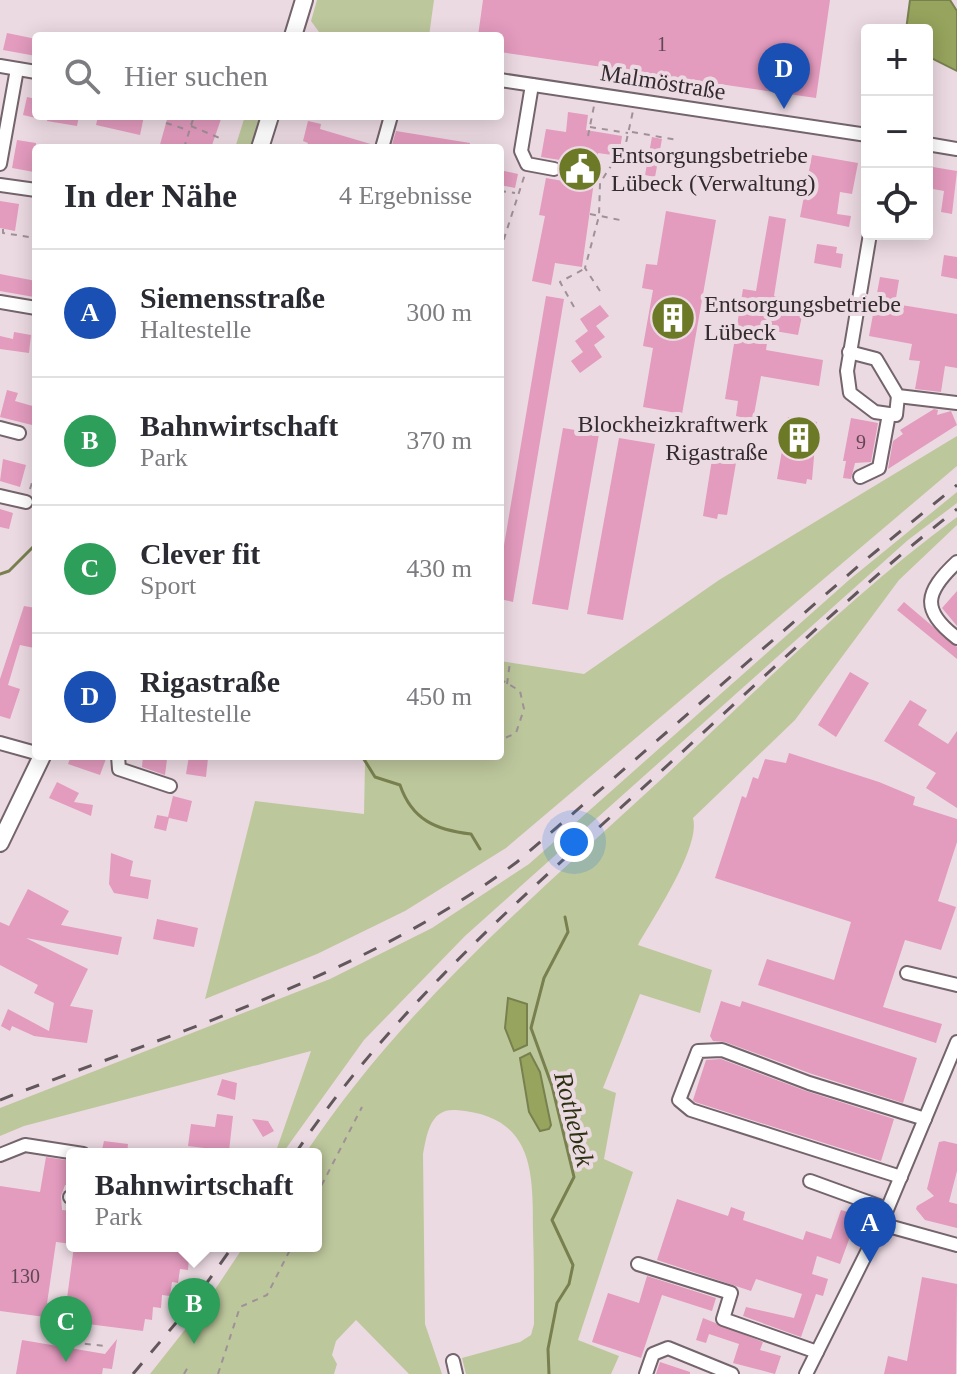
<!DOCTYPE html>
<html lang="de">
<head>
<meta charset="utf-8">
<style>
  :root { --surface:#fff; --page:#f7f7f7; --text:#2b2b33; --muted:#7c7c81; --line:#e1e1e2; --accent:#6c7926 }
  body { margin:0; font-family:Georgia,serif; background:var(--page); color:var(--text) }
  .controls { position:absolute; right:24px; top:24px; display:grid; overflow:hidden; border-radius:8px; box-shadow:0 4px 20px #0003 }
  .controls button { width:72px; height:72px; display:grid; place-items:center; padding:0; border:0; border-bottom:2px solid var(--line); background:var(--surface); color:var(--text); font:40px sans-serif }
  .you { position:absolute; left:574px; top:842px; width:28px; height:28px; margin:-20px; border:6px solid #fff; border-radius:50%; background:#1a73e8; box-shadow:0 0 0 12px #1a73e833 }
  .badge { display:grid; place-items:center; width:52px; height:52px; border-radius:50%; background:var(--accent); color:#fff; font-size:26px; font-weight:700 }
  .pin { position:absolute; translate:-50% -66px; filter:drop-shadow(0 2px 4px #0008) }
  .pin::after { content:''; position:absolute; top:42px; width:28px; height:24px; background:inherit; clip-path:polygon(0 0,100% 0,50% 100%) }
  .popup { position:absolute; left:66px; top:1148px; width:256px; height:104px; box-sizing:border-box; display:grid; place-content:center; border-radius:8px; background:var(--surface); filter:drop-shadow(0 2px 6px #0005); font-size:26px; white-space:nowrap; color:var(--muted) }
  .popup b { font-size:30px; color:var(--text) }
  .popup::after { content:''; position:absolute; left:50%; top:100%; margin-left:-16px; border:16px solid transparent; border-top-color:var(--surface) }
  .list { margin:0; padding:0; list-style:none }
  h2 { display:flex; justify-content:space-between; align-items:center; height:104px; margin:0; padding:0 32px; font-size:34px }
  h2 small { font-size:26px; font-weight:400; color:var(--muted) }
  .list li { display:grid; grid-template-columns:52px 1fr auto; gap:24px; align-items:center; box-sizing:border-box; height:128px; padding:0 32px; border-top:2px solid var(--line) }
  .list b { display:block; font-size:30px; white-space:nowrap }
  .list p { margin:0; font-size:26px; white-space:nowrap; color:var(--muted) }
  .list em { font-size:26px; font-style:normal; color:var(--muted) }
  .icon { flex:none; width:44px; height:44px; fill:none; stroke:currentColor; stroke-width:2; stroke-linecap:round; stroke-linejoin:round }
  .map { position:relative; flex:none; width:957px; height:1374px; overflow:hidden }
  .search { position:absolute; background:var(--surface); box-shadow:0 4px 20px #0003; left:32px; top:32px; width:472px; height:88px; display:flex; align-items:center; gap:20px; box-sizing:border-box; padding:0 28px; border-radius:8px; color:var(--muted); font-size:30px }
  .panel { position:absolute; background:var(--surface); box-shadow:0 4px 20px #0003; left:32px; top:144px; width:472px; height:616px; border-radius:8px }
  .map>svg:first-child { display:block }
  .green { fill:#bdc79c; fill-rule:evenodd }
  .water { fill:#96a45d; stroke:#78804f; stroke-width:2 }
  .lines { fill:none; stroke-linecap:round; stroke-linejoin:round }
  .stream { stroke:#78804f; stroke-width:3 }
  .building { fill:#e39bbe }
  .minor-casing { stroke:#74646b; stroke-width:16 }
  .major-casing { stroke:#74646b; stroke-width:20 }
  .path { stroke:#9f9197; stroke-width:2; stroke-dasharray:6 6; stroke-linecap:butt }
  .minor { stroke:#fff; stroke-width:12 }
  .major { stroke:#fff; stroke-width:16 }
  .rail { stroke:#62585c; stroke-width:3; stroke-dasharray:14 14; stroke-linecap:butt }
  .labels { text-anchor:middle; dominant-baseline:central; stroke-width:8; stroke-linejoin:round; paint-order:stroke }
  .number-label { font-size:20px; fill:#5f4853 }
  .street-label { font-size:24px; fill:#332c2f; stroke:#ecdae2 }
  .poi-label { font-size:24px; fill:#332c2f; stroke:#ecdae2; text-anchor:start }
  .water-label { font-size:26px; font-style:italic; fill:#2b3111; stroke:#ecdae2 }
</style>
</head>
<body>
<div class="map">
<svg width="957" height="1374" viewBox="0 0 957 1374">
  <rect width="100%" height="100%" fill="#ecdae2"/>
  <!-- green -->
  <g class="green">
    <polygon points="317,0 434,0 429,36 322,36 311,21"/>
    <polygon points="245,116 263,116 254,148 235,148"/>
    <polygon points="957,436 957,466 506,848 405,911 317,954 205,999 255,801 364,814 365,763 359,756 500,756 500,661 584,674 719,580"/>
    <polygon points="957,492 957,503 908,540 465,936 364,1040 282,1154 275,1154 311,1051 24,1126 0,1136 0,1108 330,979 432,928 529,864 849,580"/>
    <path d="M957,517V525L899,580L795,720L693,818C701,847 653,918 638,945L712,970L700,1013L640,994L603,1088L616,1093L604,1159L633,1172L578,1340L619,1356L611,1374H466L462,1358L520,1342L531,1335L534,1324C534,1293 534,1262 533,1231C533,1169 533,1116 456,1110C430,1108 427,1134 423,1154L425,1324L442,1374H409L356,1320L336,1341L332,1355L337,1364L334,1374H150L206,1303L244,1246H316V1154H305C403,1006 538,893 667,774C761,686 854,593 957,517ZM524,1077L542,1082L551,1125L525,1094Z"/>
  </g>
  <!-- water -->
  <g class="water">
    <polygon points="910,0 950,0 957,11 957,71 927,56 927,30 906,30"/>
    <polygon points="508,998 527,1004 527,1045 514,1051 505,1028"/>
    <polygon points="530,1053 540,1072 551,1125 549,1129 540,1131 529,1112 520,1058"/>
  </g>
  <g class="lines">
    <!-- stream -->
    <g class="stream">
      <polyline points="0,574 9,571 36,544"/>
      <path d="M362,756L375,777L400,785C412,820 436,830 471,834L480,849"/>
      <polyline points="549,1374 548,1349 557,1303 569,1284 573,1265 552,1220 574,1177 552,1086 531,1028 544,978 568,932 565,917"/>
    </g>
  </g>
  <!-- building -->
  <g class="building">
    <polygon points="483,0 830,0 816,98 500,52 500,36 478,36"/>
    <polygon points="7,33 36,39 36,56 3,50"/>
    <polygon points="27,97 36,99 36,118 23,115"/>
    <polygon points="568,112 588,115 586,130 622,136 619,156 598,153 582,267 555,263 551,285 532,281 545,216 539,215 546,178 563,181 566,161 541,157 546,129 566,132"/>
    <polygon points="48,116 79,116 77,126 47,121"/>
    <polygon points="98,116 144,116 140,135 96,125"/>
    <polygon points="168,116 222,116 211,148 159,148"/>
    <polygon points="308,121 321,124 320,129 374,145 373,148 335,148 321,144 320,148 306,148 308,143 303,141"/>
    <polygon points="396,131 470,143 469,148 391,148"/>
    <polygon points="652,137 662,139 655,177 645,175"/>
    <polygon points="17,140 36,143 34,172 12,168"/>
    <polygon points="812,155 858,163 852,194 840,192 837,214 851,216 849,227 800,217"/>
    <polygon points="927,166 957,171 952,214 941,212 944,191 927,188"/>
    <polygon points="500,170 518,174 515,188 500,185"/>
    <polygon points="0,201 19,204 15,231 0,228"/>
    <polygon points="666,211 716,220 682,414 643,407 653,348 643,346 653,290 642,288 646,264 657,265"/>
    <polygon points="769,216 786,219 774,296 805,301 798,335 769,330 766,350 823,360 819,386 761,376 753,420 736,416 738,401 725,399 743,289 756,291"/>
    <polygon points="817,244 837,247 836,253 843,254 841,268 814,263"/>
    <polygon points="944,255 957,257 957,279 941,276"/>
    <polygon points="0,274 36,281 34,297 0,291"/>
    <polygon points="880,277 899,280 895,304 957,314 957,368 945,366 941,392 915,389 920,361 909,360 912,344 869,336"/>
    <polygon points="546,296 564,299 513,602 500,599 500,569"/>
    <polygon points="600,305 609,316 596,326 605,337 594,345 602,357 580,373 571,361 583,352 575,341 588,331 580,319"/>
    <polygon points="14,332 31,335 29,353 0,349 0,336 13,339"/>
    <polygon points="7,390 18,393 15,401 36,407 36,426 0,417"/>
    <polygon points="934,409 938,410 937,415 951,411 957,425 888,469 893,441 903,434 900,430"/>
    <polygon points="788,417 817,422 812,480 807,479 806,484 777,479"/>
    <polygon points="851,418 878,423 871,462 855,463 851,479 843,478 846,461 843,461"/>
    <polygon points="563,428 599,434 568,610 532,604"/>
    <polygon points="619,438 655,444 623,620 587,614"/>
    <polygon points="713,453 737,457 727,515 718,514 717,519 703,516"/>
    <polygon points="3,459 26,465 20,487 0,481"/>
    <polygon points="0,509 13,513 9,529 0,527"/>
    <polygon points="957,591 957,626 942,608"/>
    <polygon points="904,602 957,647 957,659 897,610"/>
    <polygon points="24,606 36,608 36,639 34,648 20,645 8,685 20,689 10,719 0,716 0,679"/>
    <polygon points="850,672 869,683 836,737 818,725"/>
    <polygon points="910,700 927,710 918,725 948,744 957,731 957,808 926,788 936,773 884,741"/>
    <polygon points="789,753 879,782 915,797 913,805 957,819 957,842 938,901 956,907 941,950 905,940 883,1007 942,1024 936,1043 758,985 767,959 834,980 851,922 715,878 742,796 746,798 753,777 758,779 765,759 786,763"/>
    <polygon points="71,756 107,756 100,775 68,764"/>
    <polygon points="143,756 167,759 165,775 142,767"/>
    <polygon points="189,756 208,758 206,777 186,774"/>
    <polygon points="57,782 79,793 74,802 93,805 91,816 49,798"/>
    <polygon points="173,796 192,801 187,822 169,818 166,831 154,828 157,815 168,817"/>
    <polygon points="111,853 133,861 130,876 151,880 148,899 114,893 109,884"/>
    <polygon points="28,889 69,911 61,925 122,937 118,955 26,938 88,969 70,1006 93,1010 87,1043 34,1036 12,1026 10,1031 1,1026 8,1009 49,1031 54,1003 34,993 38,985 0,965 0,922 9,926"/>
    <polygon points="157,919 198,928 194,947 153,939"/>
    <polygon points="721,1001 740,1007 742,1001 917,1058 903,1103 812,1074 725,1042 713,1041 710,1036"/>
    <polygon points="721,1059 806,1091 894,1119 881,1161 695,1102 693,1100 706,1060"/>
    <polygon points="222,1079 237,1083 235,1100 217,1095"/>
    <polygon points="217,1114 233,1116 229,1151 188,1146 191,1124 215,1127"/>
    <polygon points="252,1119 268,1121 274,1131 263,1137"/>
    <polygon points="104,1141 128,1144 127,1154 102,1150"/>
    <polygon points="944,1141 957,1144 957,1171 949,1202 957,1204 957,1228 925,1220 916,1209 917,1206 934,1196 927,1189 939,1142"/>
    <polygon points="46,1157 72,1161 72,1186 65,1185 61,1196 62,1210 72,1211 72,1244 56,1242 45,1317 0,1311 0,1186 40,1192"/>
    <polygon points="677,1199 728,1216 731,1207 745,1212 743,1220 803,1240 806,1231 831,1239 841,1210 858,1215 840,1264 817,1256 812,1274 828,1279 823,1296 816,1294 801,1337 743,1316 746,1307 794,1318 802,1294 756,1279 751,1291 657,1260"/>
    <polygon points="74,1246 198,1246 196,1258 189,1257 188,1270 180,1269 178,1283 172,1282 170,1296 162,1295 161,1308 153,1307 152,1320 145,1319 143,1331 64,1321"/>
    <polygon points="647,1276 716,1298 712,1311 662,1295 641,1358 592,1342 608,1293 639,1303"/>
    <polygon points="922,1277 957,1284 956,1374 884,1374 888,1356 907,1361"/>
    <polygon points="703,1318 763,1342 760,1350 781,1356 775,1374 733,1363 739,1344 709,1334 706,1343 696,1340"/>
    <polygon points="117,1339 112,1369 103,1368 102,1374 16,1374 22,1340 105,1354"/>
    <polygon points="660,1362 690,1372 690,1374 656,1374"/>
  </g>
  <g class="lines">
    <!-- minor casing -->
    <g class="minor-casing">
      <g id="minor">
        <polyline points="0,66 36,72"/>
        <polyline points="500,80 867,135"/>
        <polyline points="532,85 521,151 527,164 554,169"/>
        <polyline points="927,144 957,149"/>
        <polyline points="382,148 391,116"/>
        <polyline points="0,164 17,69"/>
        <polyline points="0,185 36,190"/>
        <polyline points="870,234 847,371 850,393 875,412 896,415 898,396"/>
        <polyline points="0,302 36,308"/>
        <polyline points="849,352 876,359 898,396 957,403"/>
        <polyline points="0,428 19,433"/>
        <polyline points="860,477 879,468 889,414"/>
        <polyline points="0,496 26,502"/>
        <path d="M957,562C925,592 920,610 957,638"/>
        <polyline points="0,743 36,753"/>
        <polyline points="118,756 119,769 170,786"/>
        <polyline points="907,973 957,985"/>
        <polyline points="0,1155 25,1145 83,1154"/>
        <polyline points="901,1177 691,1110 679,1100 698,1051 722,1050 809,1083 925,1119"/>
        <polyline points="810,1181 887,1209"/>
        <polyline points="70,1197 72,1197"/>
        <polyline points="881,1224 957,1245"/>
        <polyline points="638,1264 731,1293 723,1319 817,1352"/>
        <polyline points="453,1361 456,1374"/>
        <polyline points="646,1374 653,1354 668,1348 732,1374"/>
        <polyline points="806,1374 881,1224 957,1042"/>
      </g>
    </g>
    <!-- major casing -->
    <g class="major-casing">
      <g id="major">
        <polyline points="293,36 304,0"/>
        <polyline points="260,148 270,116"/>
        <polyline points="0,843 42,756"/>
      </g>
    </g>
    <!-- path -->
    <g class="path">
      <polyline points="312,36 314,36"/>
      <polyline points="166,123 188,130"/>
      <polyline points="191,126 222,139"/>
      <polyline points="590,127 628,133"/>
      <polyline points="632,132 678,140"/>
      <polyline points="588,136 594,106"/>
      <polyline points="184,148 194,116"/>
      <polyline points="500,191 515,193"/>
      <polyline points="590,214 625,221"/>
      <polyline points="3,229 3,233 36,238"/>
      <polyline points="500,251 525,174"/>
      <polyline points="600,291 585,268 599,216 600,183 614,161 622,161 633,111"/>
      <polyline points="574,307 560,282 584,269"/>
      <polyline points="30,489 36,470"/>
      <polyline points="500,679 520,691 524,709 516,733 505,738 500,731"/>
      <polyline points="507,684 510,662"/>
      <polyline points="316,1196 362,1107"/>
      <polyline points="49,1340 105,1346"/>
      <polyline points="184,1374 188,1367"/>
      <polyline points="218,1374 240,1307 267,1295 292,1246"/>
    </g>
    <!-- minor -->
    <use href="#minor" class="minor"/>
    <!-- major -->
    <use href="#major" class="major"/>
    <!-- rail -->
    <g class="rail">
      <path d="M0,1100C174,1032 367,975 517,862L863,562L957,485"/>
      <path d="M295,1154C395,1005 526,894 658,774C756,685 852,592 957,509"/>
      <polyline points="133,1374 191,1305 233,1246"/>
    </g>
  </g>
  <!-- icons -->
  <defs>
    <g id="civic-disc" transform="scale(2.3)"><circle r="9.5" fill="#6c7926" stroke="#ecdae2"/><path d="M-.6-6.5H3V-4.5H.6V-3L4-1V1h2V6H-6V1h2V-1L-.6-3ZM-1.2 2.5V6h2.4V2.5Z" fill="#fff"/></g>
    <g id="building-disc" transform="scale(2.3)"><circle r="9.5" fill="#6c7926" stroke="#ecdae2"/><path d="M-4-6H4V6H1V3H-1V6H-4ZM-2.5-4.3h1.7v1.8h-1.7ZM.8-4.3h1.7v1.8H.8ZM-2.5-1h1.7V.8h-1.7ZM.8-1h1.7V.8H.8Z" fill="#fff"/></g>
  </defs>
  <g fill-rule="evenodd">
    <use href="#civic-disc" x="580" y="169"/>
    <use href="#building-disc" x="673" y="318"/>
    <use href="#building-disc" x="799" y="438"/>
  </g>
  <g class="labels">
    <!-- number labels -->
    <g class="number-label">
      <text x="662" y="44">1</text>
      <text x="861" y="442">9</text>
      <text x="25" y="1276">130</text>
    </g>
    <!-- street labels -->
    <g class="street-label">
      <text transform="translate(663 82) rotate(9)">Malmöstraße</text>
    </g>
    <!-- poi labels -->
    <g class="poi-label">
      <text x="611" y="155">Entsorgungsbetriebe<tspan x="611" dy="28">Lübeck (Verwaltung)</tspan></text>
      <text x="704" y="304">Entsorgungsbetriebe<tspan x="704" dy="28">Lübeck</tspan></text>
      <text x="768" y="424" text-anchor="end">Blockheizkraftwerk<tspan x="768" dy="28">Rigastraße</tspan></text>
    </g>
    <!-- water labels -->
    <g class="water-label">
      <text transform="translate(574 1119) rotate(76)">Rothebek</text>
    </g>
  </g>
</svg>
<div class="controls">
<button>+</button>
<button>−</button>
<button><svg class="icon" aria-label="locate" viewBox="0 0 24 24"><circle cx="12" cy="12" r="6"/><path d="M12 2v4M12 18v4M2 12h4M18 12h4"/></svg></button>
</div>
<div class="you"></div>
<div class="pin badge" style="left:870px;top:1263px;background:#1a4fb4">A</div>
<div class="pin badge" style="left:194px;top:1344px;background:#2e9e5b">B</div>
<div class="popup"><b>Bahnwirtschaft</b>Park</div>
<div class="pin badge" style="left:66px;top:1362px;background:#2e9e5b">C</div>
<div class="pin badge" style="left:784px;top:109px;background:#1a4fb4">D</div>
<div class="search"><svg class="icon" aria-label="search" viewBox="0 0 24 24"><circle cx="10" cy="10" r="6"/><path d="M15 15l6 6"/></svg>Hier suchen</div>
<section class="panel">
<h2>In der Nähe<small>4 Ergebnisse</small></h2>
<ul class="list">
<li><span class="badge" style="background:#1a4fb4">A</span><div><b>Siemensstraße</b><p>Haltestelle</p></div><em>300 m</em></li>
<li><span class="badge" style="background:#2e9e5b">B</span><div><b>Bahnwirtschaft</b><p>Park</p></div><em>370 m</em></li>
<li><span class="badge" style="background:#2e9e5b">C</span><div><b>Clever fit</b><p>Sport</p></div><em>430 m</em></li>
<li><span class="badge" style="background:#1a4fb4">D</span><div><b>Rigastraße</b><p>Haltestelle</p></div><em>450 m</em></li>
</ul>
</section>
</div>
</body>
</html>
